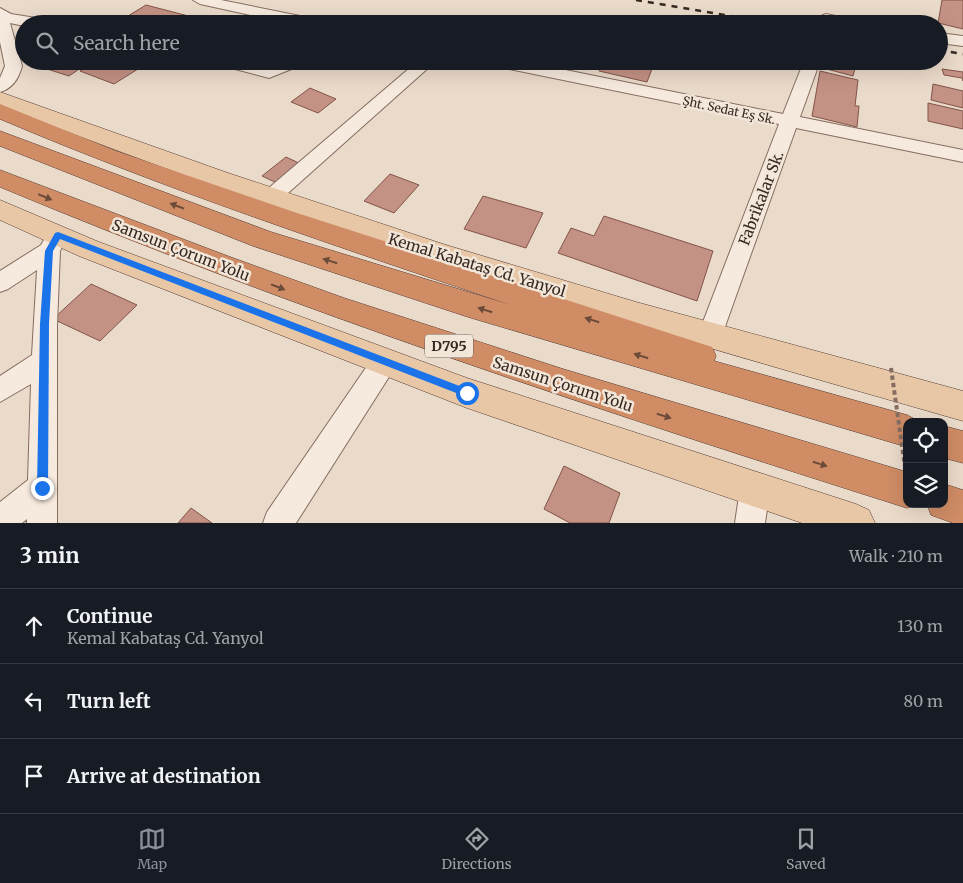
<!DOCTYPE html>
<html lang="en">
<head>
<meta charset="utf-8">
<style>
  :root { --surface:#171b24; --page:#20242c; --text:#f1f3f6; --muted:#9ea1a6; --line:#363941; --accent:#8c9099 }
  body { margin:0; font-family:Merriweather,serif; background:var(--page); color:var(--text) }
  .controls { position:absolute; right:15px; bottom:15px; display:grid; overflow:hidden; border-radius:10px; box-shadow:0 5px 20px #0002 }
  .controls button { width:45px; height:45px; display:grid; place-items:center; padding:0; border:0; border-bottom:1px solid var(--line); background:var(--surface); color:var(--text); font:25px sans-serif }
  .stop { position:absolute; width:15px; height:15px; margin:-11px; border:4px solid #1a73e8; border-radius:50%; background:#fff }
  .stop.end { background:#1a73e8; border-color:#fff; box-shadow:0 1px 5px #0008 }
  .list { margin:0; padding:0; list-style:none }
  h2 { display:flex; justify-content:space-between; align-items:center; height:65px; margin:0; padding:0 20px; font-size:21px }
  h2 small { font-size:16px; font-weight:400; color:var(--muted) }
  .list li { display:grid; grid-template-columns:32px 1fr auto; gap:15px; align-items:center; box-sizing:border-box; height:75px; padding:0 20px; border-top:1px solid var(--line) }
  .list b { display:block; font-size:19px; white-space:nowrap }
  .list p { margin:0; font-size:16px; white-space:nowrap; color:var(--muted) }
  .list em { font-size:16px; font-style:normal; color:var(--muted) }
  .icon { flex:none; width:28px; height:28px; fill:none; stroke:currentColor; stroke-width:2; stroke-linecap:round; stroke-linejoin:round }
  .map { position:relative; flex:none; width:963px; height:523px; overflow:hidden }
  .search { position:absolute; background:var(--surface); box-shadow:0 5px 20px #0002; left:15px; right:15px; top:15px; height:55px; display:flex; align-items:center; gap:12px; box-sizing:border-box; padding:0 18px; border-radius:28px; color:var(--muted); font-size:19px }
  .sheet { height:290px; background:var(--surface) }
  nav { display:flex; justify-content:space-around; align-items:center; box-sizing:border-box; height:70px; border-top:1px solid var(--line); background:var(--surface); font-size:14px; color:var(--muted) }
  nav a { display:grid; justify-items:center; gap:2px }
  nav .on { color:var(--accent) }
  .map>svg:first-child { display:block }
  .building { fill:#c49284; stroke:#825449 }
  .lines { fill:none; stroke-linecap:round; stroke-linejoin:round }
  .minor-casing { stroke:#856d60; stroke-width:2 }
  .major-casing { stroke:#543c34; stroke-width:1 }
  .highway-casing { stroke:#543c34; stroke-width:1 }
  .minor { fill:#f6e9dd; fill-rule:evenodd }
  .major { fill:#e8c7a7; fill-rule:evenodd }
  .highway { fill:#cf8c65; fill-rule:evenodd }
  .rail { stroke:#372822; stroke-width:2.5; stroke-dasharray:6 6; stroke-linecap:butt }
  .path-bridge { stroke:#856d60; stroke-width:4; stroke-dasharray:4.5 3; stroke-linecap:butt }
  .oneway { fill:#6c4b39 }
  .route { fill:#1a73e8 }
  .labels { text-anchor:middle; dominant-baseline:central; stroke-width:5; stroke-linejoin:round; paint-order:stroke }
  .far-street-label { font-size:12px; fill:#372822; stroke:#f2e6d9 }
  .shield { fill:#f2e6d9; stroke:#6f6159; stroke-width:1 }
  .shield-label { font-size:14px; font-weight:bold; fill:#372822 }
  .street-label { font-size:15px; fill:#372822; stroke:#f2e6d9 }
</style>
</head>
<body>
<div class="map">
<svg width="963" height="523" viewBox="0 0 963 523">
  <rect width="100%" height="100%" fill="#eadaca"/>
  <!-- building -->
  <g class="building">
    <polygon points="942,0 963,0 963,29 938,23"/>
    <polygon points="146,5 200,19 193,24 140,24 123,19"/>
    <polygon points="60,61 91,61 69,76 47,69"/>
    <polygon points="96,61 117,61 138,69 114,84 80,71"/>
    <polygon points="604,61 655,61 647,82 599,71"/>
    <polygon points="821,61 857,61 853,76 819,67"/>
    <polygon points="942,69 963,72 963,81 962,78 944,75"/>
    <polygon points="820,71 858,80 855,106 859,106 857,127 812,116"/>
    <polygon points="933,84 963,91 963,108 931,100"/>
    <polygon points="310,88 336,99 318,113 291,102"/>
    <polygon points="928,103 963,111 963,129 928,121"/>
    <polygon points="286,157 303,165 279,184 262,176"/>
    <polygon points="390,174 419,185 394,213 364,201"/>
    <polygon points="483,196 543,213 526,248 464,229"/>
    <polygon points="604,216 713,251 697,301 558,253 571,228 594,236"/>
    <polygon points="91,284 137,305 100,341 53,319"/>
    <polygon points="564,466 620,493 609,523 570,523 544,509"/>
    <polygon points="191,508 212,523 178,523"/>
  </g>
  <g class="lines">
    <!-- minor casing -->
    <g class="minor-casing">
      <g id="minor">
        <polygon points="193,0 221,0 315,19 322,24 292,24 200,4"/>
        <path d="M0,8L11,14L42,19L49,24H24V26L10,23L22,66C19,78 12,89 0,92V78L5,66L0,42Z"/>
        <polygon points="826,14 860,21 862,24 821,22 818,19 821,16"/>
        <polygon points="939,33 963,36 963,46 939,43"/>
        <polygon points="214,61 243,61 268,68 283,61 306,61 304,64 269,78 216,64"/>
        <polygon points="418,61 436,61 278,202 271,204 264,202 261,197 264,192"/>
        <polygon points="487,61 521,61 783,114 804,61 820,61 800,117 963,150 963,162 796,128 722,335 719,342 710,345 701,342 698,335 779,124 495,66"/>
        <polygon points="58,227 66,229 69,235 60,251 57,325 57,523 27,523 27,519 22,523 0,523 0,502 28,480 31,384 0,402 0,376 32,355 37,270 8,289 0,292 0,271 41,245 50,229"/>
        <polygon points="385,350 394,353 398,361 394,369 296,523 263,523 267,512 376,353"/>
        <polygon points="755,474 765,479 770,489 765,523 735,523 740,489 745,479"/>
      </g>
    </g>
    <!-- major casing -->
    <g class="major-casing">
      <g id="major">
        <path d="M0,92L228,173L446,245L636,302L963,391V421C810,377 656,334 504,285C334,230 166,170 0,106Z"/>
        <polygon points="0,200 99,242 467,378 856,504 869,510 875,523 802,523 467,408 79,256 0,220"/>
      </g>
    </g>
    <!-- highway casing -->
    <g class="highway-casing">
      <g id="highway">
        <path d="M0,104L116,151L291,211L712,347L716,356L714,361L907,415L920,422H907V447L468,317L253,246L0,146V131L271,232L511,305C339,247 167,190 0,119Z"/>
        <path d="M0,170L233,258L344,298L563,369L907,472V504H916L907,508C601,411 297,311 0,187Z"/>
        <polygon points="944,426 963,431 963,463 944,458"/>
        <polygon points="944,484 963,490 963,523 953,523 931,515 927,504 944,504"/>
      </g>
    </g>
    <!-- minor -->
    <use href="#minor" class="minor"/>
    <!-- major -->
    <use href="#major" class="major"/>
    <!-- highway -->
    <use href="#highway" class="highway"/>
    <!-- rail -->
    <g class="rail">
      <polyline points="636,0 779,24"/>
      <polyline points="939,50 963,54"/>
    </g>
    <!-- path-bridge -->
    <polyline class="path-bridge" points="891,368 907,481"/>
  </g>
  <!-- one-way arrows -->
  <defs><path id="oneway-solid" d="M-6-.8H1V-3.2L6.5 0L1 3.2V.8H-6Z" transform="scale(1.25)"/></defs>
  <g class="oneway">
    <use href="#oneway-solid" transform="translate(45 197) rotate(23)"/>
    <use href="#oneway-solid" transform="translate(177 206) rotate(-159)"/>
    <use href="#oneway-solid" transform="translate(330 261) rotate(-162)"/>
    <use href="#oneway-solid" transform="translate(278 287) rotate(21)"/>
    <use href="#oneway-solid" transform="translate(485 310) rotate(-163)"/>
    <use href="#oneway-solid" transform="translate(592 320) rotate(-163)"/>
    <use href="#oneway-solid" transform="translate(641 356) rotate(-163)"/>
    <use href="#oneway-solid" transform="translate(664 416) rotate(17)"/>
    <use href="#oneway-solid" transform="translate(820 464) rotate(17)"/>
  </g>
  <!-- route -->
  <polygon class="route" points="58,232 470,390 472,393 470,396 464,396 60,239 53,251 49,324 48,488 42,493 37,488 40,324 45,251 55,233"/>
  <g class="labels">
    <!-- far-street labels -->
    <g class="far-street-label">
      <text transform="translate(729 110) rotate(12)">Şht. Sedat Eş Sk.</text>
    </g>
    <!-- shield labels -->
    <rect class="shield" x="425" y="334.5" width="48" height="23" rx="4"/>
    <g class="shield-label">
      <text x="449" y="346">D795</text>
    </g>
    <!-- street labels -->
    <g class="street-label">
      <text transform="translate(761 198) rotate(-69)">Fabrikalar Sk.</text>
      <text transform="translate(181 250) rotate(21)">Samsun Çorum Yolu</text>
      <text transform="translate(477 265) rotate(17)">Kemal Kabataş Cd. Yanyol</text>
      <text transform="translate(563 384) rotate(18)">Samsun Çorum Yolu</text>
    </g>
  </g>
</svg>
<div class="controls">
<button><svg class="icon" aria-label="locate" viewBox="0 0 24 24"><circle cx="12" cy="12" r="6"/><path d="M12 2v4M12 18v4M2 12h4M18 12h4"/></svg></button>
<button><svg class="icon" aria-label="layers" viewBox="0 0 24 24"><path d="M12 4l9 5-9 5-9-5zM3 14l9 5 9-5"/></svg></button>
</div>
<div class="stop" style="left:467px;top:393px"></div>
<div class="stop end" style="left:42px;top:488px"></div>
<div class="search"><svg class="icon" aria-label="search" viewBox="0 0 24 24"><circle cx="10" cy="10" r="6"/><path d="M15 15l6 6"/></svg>Search here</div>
</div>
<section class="sheet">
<h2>3 min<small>Walk · 210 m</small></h2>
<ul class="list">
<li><svg class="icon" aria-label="ahead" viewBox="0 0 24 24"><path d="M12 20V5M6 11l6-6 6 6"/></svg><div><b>Continue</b><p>Kemal Kabataş Cd. Yanyol</p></div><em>130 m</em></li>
<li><svg class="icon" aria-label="left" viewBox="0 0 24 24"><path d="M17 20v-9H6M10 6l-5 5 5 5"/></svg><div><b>Turn left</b></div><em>80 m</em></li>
<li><svg class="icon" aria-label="arrive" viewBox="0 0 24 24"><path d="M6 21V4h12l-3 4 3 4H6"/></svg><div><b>Arrive at destination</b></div></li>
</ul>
</section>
<nav>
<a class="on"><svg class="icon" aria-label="map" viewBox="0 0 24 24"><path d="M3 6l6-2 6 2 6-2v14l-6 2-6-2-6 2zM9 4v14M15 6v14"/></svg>Map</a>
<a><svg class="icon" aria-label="directions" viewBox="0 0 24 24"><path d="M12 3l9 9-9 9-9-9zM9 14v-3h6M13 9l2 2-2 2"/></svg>Directions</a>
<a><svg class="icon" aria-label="saved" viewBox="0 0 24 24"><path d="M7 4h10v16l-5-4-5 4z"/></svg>Saved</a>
</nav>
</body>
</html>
